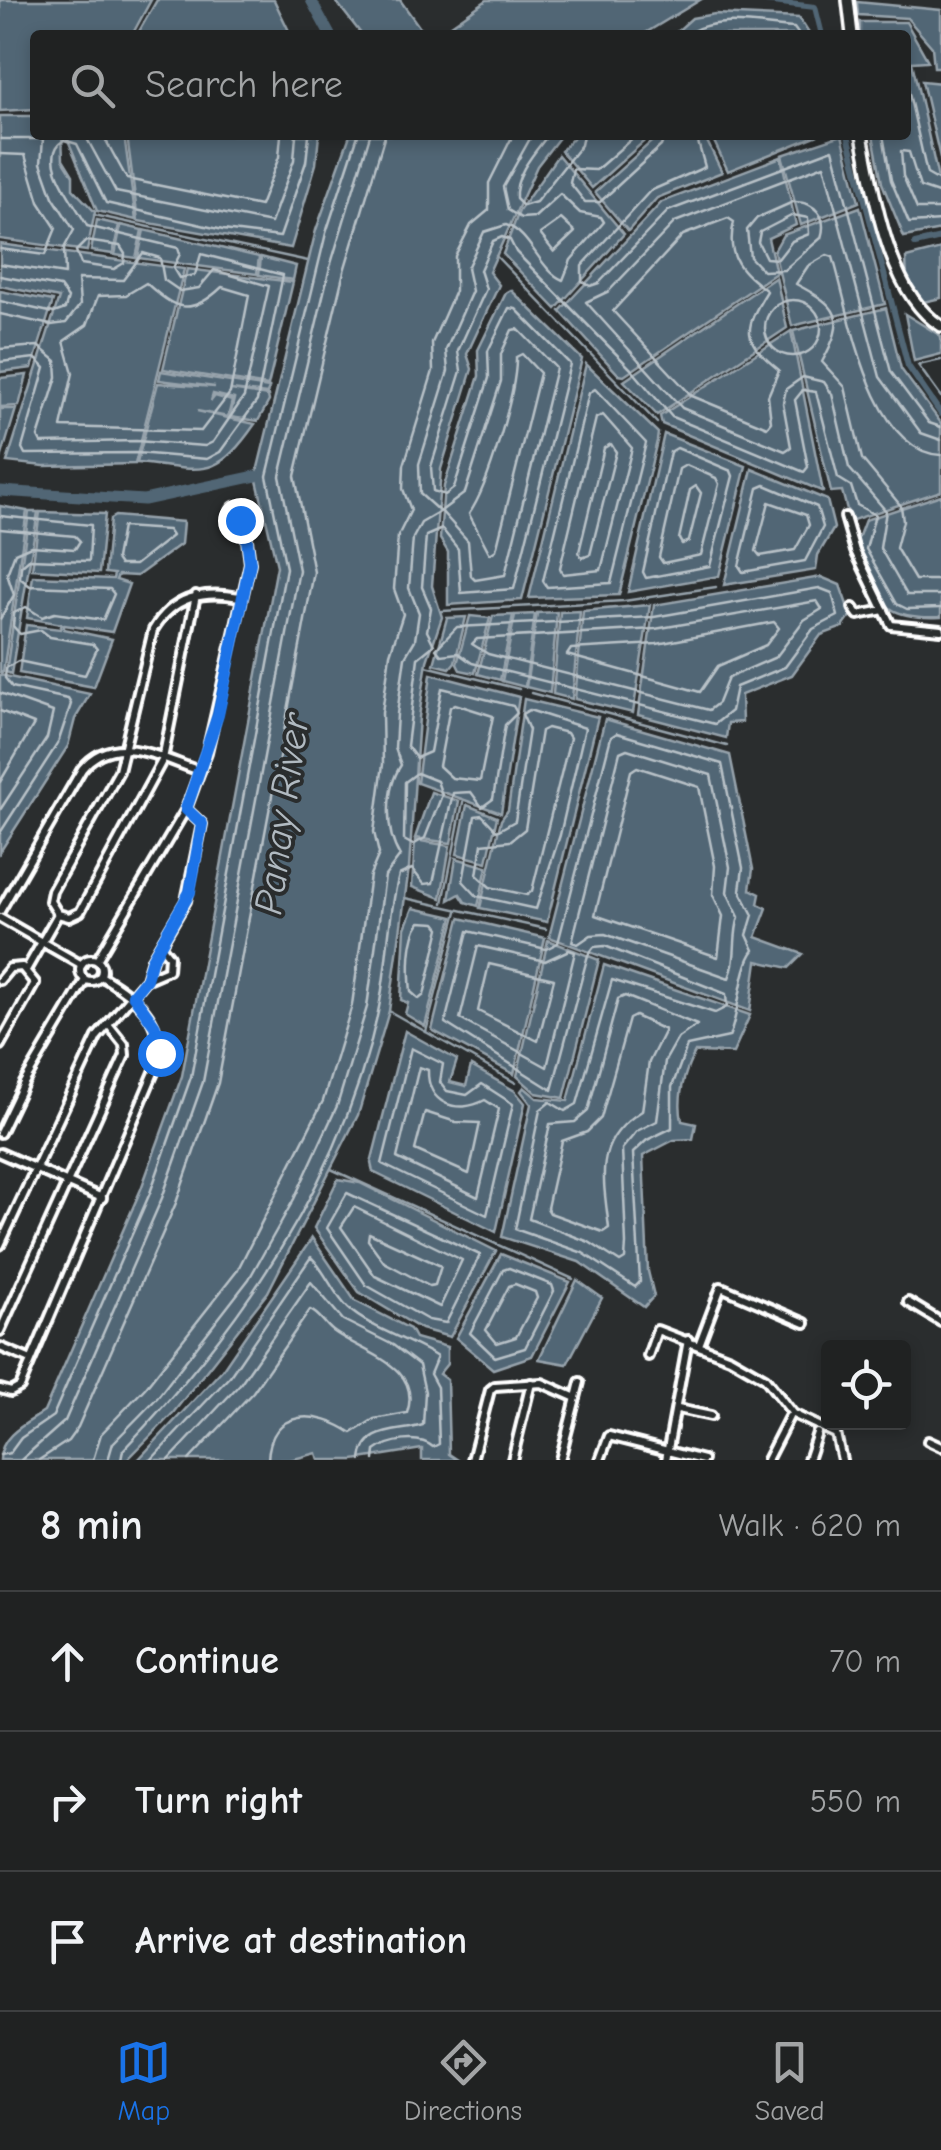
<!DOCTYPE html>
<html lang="en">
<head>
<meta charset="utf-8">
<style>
  :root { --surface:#202222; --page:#2d2f2f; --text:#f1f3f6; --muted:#a2a4a5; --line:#3d3f40; --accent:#1a73e8 }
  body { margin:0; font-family:"Comic Neue",sans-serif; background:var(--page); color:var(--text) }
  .controls { position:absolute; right:30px; bottom:30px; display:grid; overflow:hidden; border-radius:10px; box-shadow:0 5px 15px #0003 }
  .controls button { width:90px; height:90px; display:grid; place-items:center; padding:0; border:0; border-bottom:2px solid var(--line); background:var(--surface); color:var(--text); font:50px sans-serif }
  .stop { position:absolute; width:30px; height:30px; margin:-22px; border:8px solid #1a73e8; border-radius:50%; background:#fff }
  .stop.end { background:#1a73e8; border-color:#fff; box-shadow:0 2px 10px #0008 }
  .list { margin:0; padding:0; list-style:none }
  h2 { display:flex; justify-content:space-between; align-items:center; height:130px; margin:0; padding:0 40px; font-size:42px }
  h2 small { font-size:32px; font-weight:400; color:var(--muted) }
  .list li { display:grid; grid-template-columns:65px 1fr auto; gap:30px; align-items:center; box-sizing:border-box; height:140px; padding:0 40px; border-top:2px solid var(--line) }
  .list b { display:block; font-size:38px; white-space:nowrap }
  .list em { font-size:32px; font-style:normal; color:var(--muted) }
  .icon { flex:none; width:55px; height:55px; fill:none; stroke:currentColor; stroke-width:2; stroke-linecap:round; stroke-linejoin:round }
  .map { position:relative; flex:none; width:941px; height:1460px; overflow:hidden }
  .search { position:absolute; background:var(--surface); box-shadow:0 5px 15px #0003; left:30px; right:30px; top:30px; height:110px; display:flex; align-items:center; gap:25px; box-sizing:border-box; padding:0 35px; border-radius:10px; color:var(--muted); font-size:38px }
  .sheet { height:550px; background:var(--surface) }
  nav { display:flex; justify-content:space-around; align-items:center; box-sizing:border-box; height:140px; border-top:2px solid var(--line); background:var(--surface); font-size:28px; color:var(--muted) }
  nav a { display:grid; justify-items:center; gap:5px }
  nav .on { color:var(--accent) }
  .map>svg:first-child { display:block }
  .water { fill:#516675; stroke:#97a3ac; stroke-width:2.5 }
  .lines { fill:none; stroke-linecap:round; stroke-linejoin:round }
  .shore { stroke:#b9c2c8; stroke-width:2.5 }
  .stream { stroke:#97a3ac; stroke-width:2.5 }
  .canal { stroke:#516675; stroke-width:6 }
  .river { stroke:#516675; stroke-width:11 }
  .minor-casing { stroke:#fff; stroke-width:14 }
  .secondary-casing { stroke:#fff; stroke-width:16 }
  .minor { stroke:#2a2d2e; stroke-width:6 }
  .secondary { stroke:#2a2d2e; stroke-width:9 }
  .route { stroke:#1a73e8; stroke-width:12 }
  .labels { text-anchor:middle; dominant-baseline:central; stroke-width:8; stroke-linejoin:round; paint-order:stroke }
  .water-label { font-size:40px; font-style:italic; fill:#b1bac1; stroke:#2a2d2e }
</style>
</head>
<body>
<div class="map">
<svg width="941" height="1460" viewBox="0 0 941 1460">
  <rect width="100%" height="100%" fill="#2a2d2e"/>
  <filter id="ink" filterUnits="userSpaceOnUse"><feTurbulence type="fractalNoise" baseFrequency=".01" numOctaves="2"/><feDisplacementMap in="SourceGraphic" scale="20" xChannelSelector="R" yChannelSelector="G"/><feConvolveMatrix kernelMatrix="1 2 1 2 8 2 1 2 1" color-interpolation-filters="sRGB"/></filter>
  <g filter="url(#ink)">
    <!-- water -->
    <g class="water">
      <polygon points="0,0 151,0 132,35 35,35 35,109 0,111"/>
      <polygon points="157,0 274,0 291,35 137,35"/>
      <polygon points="335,0 400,0 423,32 362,35"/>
      <polygon points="487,0 700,0 642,35 437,35"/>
      <polygon points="857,2 941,10 941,67 934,67 932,47 907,18 858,15"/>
      <polygon points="715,14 799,18 810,35 673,35 692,18"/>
      <polygon points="860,22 906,22 928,61 912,62 941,192 941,230 904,237 882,183 873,135 906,135 906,35 860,35"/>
      <polygon points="922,81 941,83 941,162"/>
      <polygon points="0,116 35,116 35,135 62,135 63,159 73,175 73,189 95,212 87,251 0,239"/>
      <polygon points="66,135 124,135 136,220 97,211"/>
      <polygon points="127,135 319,135 316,164 291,248 138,221"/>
      <path d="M350,135H561L537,166L489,272L499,285L467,354L472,369L441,469L432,586L442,617L427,661L419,717L409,868L389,1011L358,1115L268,1292L173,1413L127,1460H0C0,1435 26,1424 44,1412L141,1189L182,1076L277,566L256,476L316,230Z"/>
      <polygon points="576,135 651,135 592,188 561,151"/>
      <polygon points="659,135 704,135 722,172 657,198 628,231 595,192"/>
      <polygon points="711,135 818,135 728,171"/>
      <polygon points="842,135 859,202 801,225 782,155"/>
      <polygon points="558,155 624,234 556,309 503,254 519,211"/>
      <polygon points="781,157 796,225 768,238 776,273 624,376 619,375 560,311 662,202"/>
      <polygon points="860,207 885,304 792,326 774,251 783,235"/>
      <polygon points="97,220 119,225 113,254 91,251"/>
      <polygon points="121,225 142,230 136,258 115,255"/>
      <polygon points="144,230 259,257 257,274 138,258"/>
      <polygon points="0,244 184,269 135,464 44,466 7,462 59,298 0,286"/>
      <polygon points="941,249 941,298 923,302 907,282 906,258"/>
      <polygon points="261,257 296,266 293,280 259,275"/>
      <polygon points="187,269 293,282 268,386 163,369"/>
      <polygon points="776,277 787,328 657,415 624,381"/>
      <polygon points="511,290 582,359 522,600 448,605 448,552 440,539 444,486 479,376 478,350 506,293"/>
      <polygon points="0,291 53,301 32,368 0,372"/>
      <polygon points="886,308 901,369 941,423 941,491 850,521 842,491 831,492 793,331"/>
      <polygon points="905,314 941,336 941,354 914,361"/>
      <polygon points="791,331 823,492 824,492 662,424 660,416"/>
      <polygon points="586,364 658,433 657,441 619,595 529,598"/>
      <path d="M161,371L269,388L267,394L231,390L268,396L269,401L258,421L230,417L234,399L213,394L211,401L215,396L232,401L228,417L197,411L255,424C214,483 202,469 137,463L158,383L215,387L159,380Z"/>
      <polygon points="27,375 19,406 0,407 0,378"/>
      <polygon points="0,409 16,409 0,462"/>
      <polygon points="664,434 746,466 719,576 628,592"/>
      <polygon points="752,469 827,500 834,528 818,555 816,570 724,585"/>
      <path d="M941,495V617C878,620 883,600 854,549L865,520Z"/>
      <polygon points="0,506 27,511 3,672 0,672"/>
      <polygon points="29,512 38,512 11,674 6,672"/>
      <polygon points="40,512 105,514 99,573 32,569"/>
      <polygon points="115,516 183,522 181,544 137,576 118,575 116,580 129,584 112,632 64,625 64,629 112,639 94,687 19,673 26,625 60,629 62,624 27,618 33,576 113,579 114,574 105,573 110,519"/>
      <polygon points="821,577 840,585 851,616 843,627 821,635 792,675 741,695 742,722 728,723 726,738 638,715 654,605"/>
      <polygon points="650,605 633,713 575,699 583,611"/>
      <polygon points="580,611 572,699 553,694 560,612"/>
      <polygon points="557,612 550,693 526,687 537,613"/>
      <polygon points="535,614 525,687 502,681 515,615"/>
      <polygon points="513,615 500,680 478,674 493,616"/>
      <polygon points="470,616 490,618 475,673 460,670 457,664"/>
      <polygon points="466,617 455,662 450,668 434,664 447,618"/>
      <polygon points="431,674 519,697 501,813 417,783"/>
      <polygon points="0,675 90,694 75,719 68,746 0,852"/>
      <polygon points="524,699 598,717 547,922 480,908 501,820 508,810"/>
      <polygon points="605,719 730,755 753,869 750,889 760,894 758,904 767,908 756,937 803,954 789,968 757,961 750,1011 549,937"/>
      <polygon points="431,792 459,801 451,843 415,838"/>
      <polygon points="467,805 497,817 487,862 457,854"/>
      <polygon points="415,840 450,846 441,898 412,887"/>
      <polygon points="456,858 487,867 478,906 465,902 460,894 449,900"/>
      <polygon points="413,908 453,917 425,1026 405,1014 408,1003 401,1000 405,928"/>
      <polygon points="460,918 545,938 514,1074 432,1030"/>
      <polygon points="548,940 599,960 564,1098 536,1093 517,1076"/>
      <path d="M604,965L750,1015L733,1053L695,1052C684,1073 677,1097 682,1121L696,1124L693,1139L674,1140L643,1156L648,1271L654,1296L644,1307L579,1262L502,1237L531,1104L521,1091L524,1087L537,1098L568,1101Z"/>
      <polygon points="405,1031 457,1060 450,1082 466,1086 471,1066 515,1091 525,1103 496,1232 373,1172 371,1163"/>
      <polygon points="338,1179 360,1183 496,1251 450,1337 421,1329 359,1292 314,1228"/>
      <polygon points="312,1238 355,1301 410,1329 415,1338 447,1347 447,1364 439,1374 447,1380 449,1454 458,1460 422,1460 422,1449 354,1460 319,1460 317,1453 290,1460 138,1460 222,1370"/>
      <polygon points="501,1254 570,1282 532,1356 493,1369 456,1338"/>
      <polygon points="577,1280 602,1298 567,1364 539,1359"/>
    </g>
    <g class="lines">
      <!-- shore -->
      <g class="shore">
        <path d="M687,35C712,14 763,26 794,28L799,35"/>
        <polyline points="906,80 927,174 941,182"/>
        <polyline points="85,135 116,192 271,223 294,160 296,135"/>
        <polyline points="103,135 127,179 260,206 279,157 281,135"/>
        <path d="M548,135C534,153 514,175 516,199L523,206L536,202L581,145L583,135"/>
        <polyline points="636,135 596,170 573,169 570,183 585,202 600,202 661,146 665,135"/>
        <polyline points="696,135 705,167 650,191 582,266 582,281 590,286 599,283 668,211 833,149 891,372 929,423 941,427"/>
        <polyline points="883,135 891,180 909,223 941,221"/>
        <polyline points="0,139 43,139 41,163 53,197 74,230 64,248 65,274 0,264"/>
        <polyline points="0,154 25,155 39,202 56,228 45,255 0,249"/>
        <polyline points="941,194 920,187 909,152 901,151 903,176 917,209 941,209"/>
        <path d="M793,202C815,201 828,217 821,238L784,270L763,271L750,257L747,230L757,218Z"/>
        <polygon points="793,215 808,218 809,234 792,241 778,259 766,258 758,242 760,232"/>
        <path d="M728,218L734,222C725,258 742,272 767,291C743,330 742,340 779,370L768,396L771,422L767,427L692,396L613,311L683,235Z"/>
        <polygon points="561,219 575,232 554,252 540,234"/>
        <polygon points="86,241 120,246 125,254 124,263 114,269 81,264 76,251"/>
        <polyline points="0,276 60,287 68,298 65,309 54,313 0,301"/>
        <path d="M146,283C175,309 189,318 222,287L249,295L230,393L201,431L61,427L73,373L64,341L87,325L98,296L126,295Z"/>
        <circle cx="793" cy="328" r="28"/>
        <polyline points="0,314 51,325 66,323 80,305 78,279 123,280 143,253 160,258 164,280 180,291 199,288 214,270 269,286 244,397 213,442 205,446 136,441 41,443 38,437 57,377 56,361 38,346 0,349"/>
        <polygon points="518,329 556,368 505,575 475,580 471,576 468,541 441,511 465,493 501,381 501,354 512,330"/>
        <path d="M522,354L540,373L496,550L490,554L469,514C488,488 517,389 516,357Z"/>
        <path d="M0,362L35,358L45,368L22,448L25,454L137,453L207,459L220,452L257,401L283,275L201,254L195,275L179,278L173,268L180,254L178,248L87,226C78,206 35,158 64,140L77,144L106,203L223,230L280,237L306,162L309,135"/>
        <polygon points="595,389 646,443 611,583 547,587 543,581 589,393"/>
        <polygon points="603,415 632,448 601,570 563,574 560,568 596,418"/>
        <polyline points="941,440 921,433 880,377 824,165 675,222 609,291 586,302 682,408 785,451 791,447 783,403 786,389 803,377 824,382 832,394 849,468 886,511 880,548 907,595 941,595"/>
        <polygon points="611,444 616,452 590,555 582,558 579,552 604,448"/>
        <polygon points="677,448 731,471 733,476 710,566 646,578 643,572 670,452"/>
        <path d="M941,455C870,452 849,309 833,257L827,255L808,266L796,284C840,307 847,317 822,362L845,387L862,459L901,506L903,521L896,548L915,580H941"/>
        <polygon points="686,465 716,478 719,484 701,555 663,563 659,557 679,469"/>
        <polygon points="765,485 817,507 823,527 805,561 743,572 739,566 758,488"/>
        <polygon points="696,486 701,493 689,541 682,544 679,539 690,490"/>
        <polygon points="769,502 806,515 809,525 795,550 760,556 756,551"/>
        <polyline points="0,516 91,525 89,561 29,559 21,566 20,578 30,586 110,589 114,594 103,620 55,613 42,617 26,607 14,613 13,626 20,634 41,630 50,637 93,644 97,649 85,675 18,661 6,668 5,678 12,687 68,699 71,704 58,743 0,833"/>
        <polygon points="122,527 168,530 172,536 135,565 120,565 116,559"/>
        <polyline points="0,529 75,536 80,541 75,549 31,546 15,553 7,574 14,595 0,619"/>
        <polygon points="819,588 832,593 838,616 813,629 785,667 736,687 731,711 715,724 472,663 458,653 441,655 436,649 457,627 654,617"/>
        <polygon points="817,601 822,609 804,620 776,657 728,678 718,703 709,710 488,654 472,644 477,639 655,629"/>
        <polygon points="774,622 779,628 766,645 718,666 700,692 567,655 571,649 657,644"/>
        <polyline points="0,693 53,712 47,738 0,810"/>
        <polygon points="455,704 493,716 480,781 452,778 439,766 450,707"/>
        <polygon points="529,710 585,728 560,835 536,909 477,896 463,881 475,816 482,815 497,831 515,821 529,730 522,714"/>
        <polyline points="0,711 34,724 0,782"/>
        <polygon points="547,728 567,733 570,738 532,891 527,895 490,887 477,875 482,844 510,841 525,829 541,731"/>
        <path d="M617,733L722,764L743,868L740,890L753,915L747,935L754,950C740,967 740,1012 729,1037L687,1046L672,1087V1128L647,1140L633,1153L640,1282L635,1287L583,1253L515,1229L540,1110L550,1102L565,1111L577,1104L612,980L715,1013L727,1007L726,994L605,946L594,947L588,955L552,1090L445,1023L468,931L546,949L558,943L611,737Z"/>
        <path d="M627,749L711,775L730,867L727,892L739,917C732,938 738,957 729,978L605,934L591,935L578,944L572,942L620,752Z"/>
        <polygon points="637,767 699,787 715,866 713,895 723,916 718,957 595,915 631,771"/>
        <polygon points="417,773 437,781 442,795 425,838 413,845 404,840 405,782"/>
        <path d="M420,922L436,923L440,928L424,995L419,999L411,992C409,972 408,938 420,922Z"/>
        <polygon points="478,946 545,961 569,950 575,952 547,1067 460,1019"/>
        <polygon points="489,964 554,979 538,1041 478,1011"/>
        <polygon points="625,996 697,1025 678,1038 665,1061 657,1121 637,1131 622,1149 626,1244 625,1259 620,1262 589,1242 529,1219 550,1124 575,1122 588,1111 618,999"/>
        <path d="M635,1016L665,1030L649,1062L642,1111C593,1141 603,1177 609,1228L603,1232L550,1213L547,1208L562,1141L587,1132L601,1118L629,1019Z"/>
        <polygon points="411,1048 443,1064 440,1082 447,1091 467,1095 482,1084 513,1104 487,1215 382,1164"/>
        <path d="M419,1067L428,1070C427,1104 457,1115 485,1100L499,1109L478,1197L397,1158Z"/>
        <polygon points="425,1112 456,1122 480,1123 469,1174 415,1150"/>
        <polygon points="347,1193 480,1255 446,1323 428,1320 366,1285 327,1228"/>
        <polygon points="354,1207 462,1260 440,1307 375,1276 341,1227"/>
        <polygon points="369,1233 441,1266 435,1285 429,1286 384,1262 368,1240"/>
        <polygon points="509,1268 552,1285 554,1291 525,1348 495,1357 470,1333 503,1270"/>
        <polygon points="515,1284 535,1292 537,1298 516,1337 497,1343 486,1330 509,1286"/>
        <polyline points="0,1455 10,1453 21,1438 53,1416 150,1193 191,1077 286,568 267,476 326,233 358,135"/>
        <polyline points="21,1460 65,1421 162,1198 203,1082 299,570 280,476 330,267 370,135"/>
        <polyline points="39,1460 68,1441 78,1427 176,1203 218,1083 314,572 295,476 344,271 385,135"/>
        <polyline points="93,1460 101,1434 145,1388 237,1271 323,1101 352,1005 370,875 379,854 374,832 383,764 382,713 390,654 403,614 394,589 398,536 411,510 403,489 404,465 433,371 432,343 455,291 455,256 471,225 489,210 489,183 513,135"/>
        <path d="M108,1460L113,1443L157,1398L249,1279L294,1199L337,1106L367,1007L385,876L400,856C385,832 385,789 401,765L395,748L397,714L405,657L415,640L419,613L409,588L413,538L421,523L440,512L420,494L419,464L448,371L446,350L472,291L467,268L484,232L506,225C531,233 539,270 563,280L571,260L604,222L601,217L580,213L560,194L535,217L521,218L508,210L503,187L532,135"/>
        <path d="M121,1460L123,1450C240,1328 342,1180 378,1012C388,967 387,920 399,875L412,869L424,884L433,883L453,793L471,792L482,807L493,799L505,725L517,713L513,706L442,688L430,752L416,758L407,746L418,658L434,645L427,631L431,608L422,587L426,536L442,529L458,549L461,593L514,589L570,364L516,309L509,308L488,351L489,378L454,488L445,495L433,491L431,467L461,371L458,351L486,289L480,270L493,241L502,237L510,240L516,252L632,370L672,417L804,472L808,467L795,400L803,390L816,392L838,478L851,486L857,505L875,515L866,549L897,604L907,609L941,608"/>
        <path d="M151,1460L230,1376L311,1257C325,1270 333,1294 348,1308C369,1328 413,1341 437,1357L430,1374L437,1387L439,1444L433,1447C419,1435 389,1440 375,1451L374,1460"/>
        <path d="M169,1460L240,1384L311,1282L343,1320L393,1345L419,1365L425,1392L423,1425C399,1433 364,1426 361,1460"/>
        <path d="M189,1460L253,1392L310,1310C320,1314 324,1324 333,1331C362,1353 423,1365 407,1413L374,1419L352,1433C320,1411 270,1406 268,1460"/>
      </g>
      <!-- stream -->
      <g class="stream">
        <polyline points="94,215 308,261"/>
        <polyline points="496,256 657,423"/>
        <polyline points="941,360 918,365 941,397"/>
        <polyline points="442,611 624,601 716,587"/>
        <polyline points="426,666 519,689"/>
        <polyline points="531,693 727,746"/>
        <polyline points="405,898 546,929"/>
        <polyline points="443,903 463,802"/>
        <polyline points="389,1011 516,1083"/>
        <polyline points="426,1032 457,911"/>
        <polyline points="331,1169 573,1279"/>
      </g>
      <!-- canal -->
      <g class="canal">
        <polyline points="756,0 815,7 822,35"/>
        <polyline points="848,135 908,366 941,414"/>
        <polyline points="915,244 941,238"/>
      </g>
      <!-- river -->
      <g class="river">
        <polyline points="311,0 330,35"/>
        <polyline points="0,491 144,500 256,476"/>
      </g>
      <!-- minor casing -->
      <g class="minor-casing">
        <g id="minor">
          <circle cx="238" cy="513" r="7"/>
          <polyline points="845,517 855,551 891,625 941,630"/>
          <path d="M196,595L163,759L80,912L69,917L58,914L50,901L52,891L119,771L153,630C173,596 204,590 240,597"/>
          <polyline points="853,608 858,615 884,610"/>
          <path d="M0,911L82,769C114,730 160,758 200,771"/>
          <polyline points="0,918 82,965"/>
          <circle cx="91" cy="970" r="11"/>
          <polyline points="97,960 186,809 207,752 250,563 244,517"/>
          <polyline points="26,970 58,914"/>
          <polyline points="147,979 168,970 169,956 161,946"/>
          <polyline points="0,980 10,968 22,967 35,983 0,1045"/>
          <polyline points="0,1133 24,1083 85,980"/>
          <polyline points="0,1153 102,1198"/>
          <polyline points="0,1245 97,1037 146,979 152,959 186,901 202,824 186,809"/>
          <polyline points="908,1302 941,1322"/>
          <polyline points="0,1331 125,1055 124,1044 108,1024"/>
          <polyline points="699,1345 721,1287 805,1323"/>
          <polyline points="0,1347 31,1360"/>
          <polyline points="648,1356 657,1330 730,1358 765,1378 793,1414 836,1434 842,1460"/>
          <path d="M0,1389L11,1392L20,1387L158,1063C164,1018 136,997 101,976"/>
          <polyline points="678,1409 711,1416"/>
          <polyline points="928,1441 941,1447"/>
          <polyline points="472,1460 490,1390 495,1386 542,1383 576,1398"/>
          <polyline points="512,1460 531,1383"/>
          <polyline points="560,1460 580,1382"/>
          <polyline points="600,1460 609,1436 703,1460"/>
          <polyline points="666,1460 688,1340"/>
          <polyline points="767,1460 789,1417"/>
          <polyline points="808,1460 817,1433"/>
        </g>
      </g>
      <!-- secondary casing -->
      <g class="secondary-casing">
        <g id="secondary">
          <polyline points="848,0 852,35"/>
          <path d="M862,135C874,193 888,294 941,326"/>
        </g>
      </g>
      <!-- minor -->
      <use href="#minor" class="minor"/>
      <!-- secondary -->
      <use href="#secondary" class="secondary"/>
    </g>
  </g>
  <g class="lines" filter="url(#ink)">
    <!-- route -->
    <polyline class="route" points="160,1053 155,1026 133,995 146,979 152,959 190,892 202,824 186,809 218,715 250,563 244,517 240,520"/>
  </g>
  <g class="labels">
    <!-- water labels -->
    <g class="water-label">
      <text transform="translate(282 814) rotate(-82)">Panay River</text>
    </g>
  </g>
</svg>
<div class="controls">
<button><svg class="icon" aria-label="locate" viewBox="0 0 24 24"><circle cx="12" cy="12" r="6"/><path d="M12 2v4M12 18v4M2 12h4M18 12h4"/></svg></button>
</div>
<div class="stop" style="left:160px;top:1053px"></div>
<div class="stop end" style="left:240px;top:520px"></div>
<div class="search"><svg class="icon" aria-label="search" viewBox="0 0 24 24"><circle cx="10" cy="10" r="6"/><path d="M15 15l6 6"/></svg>Search here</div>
</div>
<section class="sheet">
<h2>8 min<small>Walk · 620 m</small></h2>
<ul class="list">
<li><svg class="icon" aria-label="ahead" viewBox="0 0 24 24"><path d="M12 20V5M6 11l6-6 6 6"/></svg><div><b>Continue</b></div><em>70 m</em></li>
<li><svg class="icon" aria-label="right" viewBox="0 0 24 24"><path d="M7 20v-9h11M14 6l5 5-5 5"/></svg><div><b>Turn right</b></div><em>550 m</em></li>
<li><svg class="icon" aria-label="arrive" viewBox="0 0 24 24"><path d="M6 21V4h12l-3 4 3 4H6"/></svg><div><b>Arrive at destination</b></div></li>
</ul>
</section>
<nav>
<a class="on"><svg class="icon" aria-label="map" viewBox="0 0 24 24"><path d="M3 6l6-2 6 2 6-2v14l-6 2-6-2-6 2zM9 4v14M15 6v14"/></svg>Map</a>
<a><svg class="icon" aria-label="directions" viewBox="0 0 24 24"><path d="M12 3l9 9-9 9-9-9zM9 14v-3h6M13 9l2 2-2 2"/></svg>Directions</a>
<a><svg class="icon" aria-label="saved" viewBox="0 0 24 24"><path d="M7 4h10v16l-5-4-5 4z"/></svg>Saved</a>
</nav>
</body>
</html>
